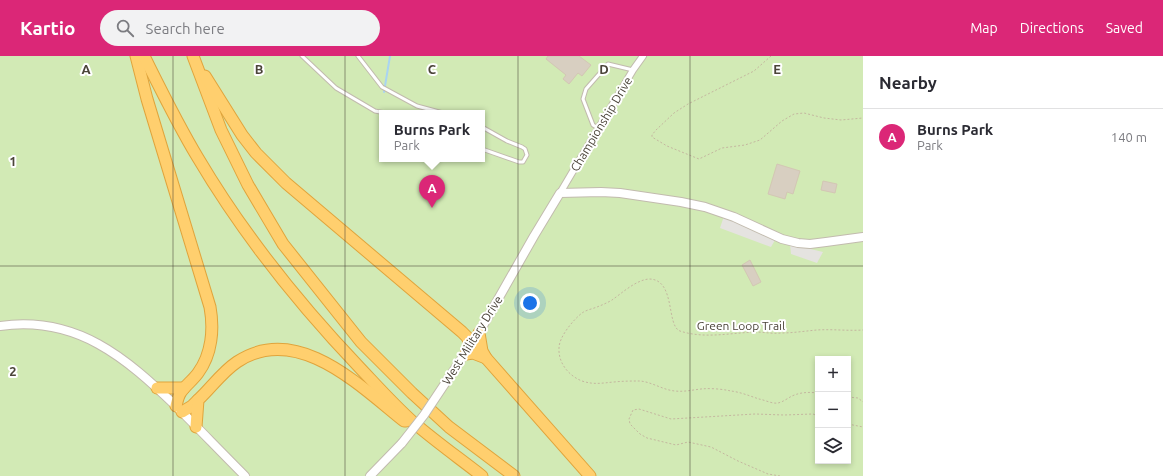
<!DOCTYPE html>
<html lang="en">
<head>
<meta charset="utf-8">
<style>
  :root { --surface:#fff; --page:#f2f2f3; --text:#2b2b33; --muted:#7c7c81; --line:#e1e1e2; --accent:#db2777 }
  body { margin:0; font-family:Ubuntu,sans-serif; background:var(--page); color:var(--text) }
  .controls { position:absolute; right:12px; bottom:12px; display:grid; overflow:hidden; border-radius:0px; box-shadow:0 2px 6px #0003 }
  .controls button { width:36px; height:36px; display:grid; place-items:center; padding:0; border:0; border-bottom:1px solid var(--line); background:var(--surface); color:var(--text); font:20px sans-serif }
  .you { position:absolute; left:530px; top:247px; width:14px; height:14px; margin:-10px; border:3px solid #fff; border-radius:50%; background:#1a73e8; box-shadow:0 0 0 6px #1a73e833 }
  .badge { display:grid; place-items:center; width:26px; height:26px; border-radius:50%; background:var(--accent); color:#fff; font-size:13px; font-weight:700 }
  .pin { position:absolute; translate:-50% -33px; filter:drop-shadow(0 1px 2px #0008) }
  .pin::after { content:''; position:absolute; top:21px; width:14px; height:12px; background:inherit; clip-path:polygon(0 0,100% 0,50% 100%) }
  .popup { position:absolute; left:379px; top:54px; width:106px; height:52px; box-sizing:border-box; display:grid; place-content:center; border-radius:0px; background:var(--surface); filter:drop-shadow(0 1px 3px #0005); font-size:13px; white-space:nowrap; color:var(--muted) }
  .popup b { font-size:15px; color:var(--text) }
  .popup::after { content:''; position:absolute; left:50%; top:100%; margin-left:-8px; border:8px solid transparent; border-top-color:var(--surface) }
  .list { margin:0; padding:0; list-style:none }
  h2 { display:flex; justify-content:space-between; align-items:center; height:52px; margin:0; padding:0 16px; font-size:17px }
  h2 small { font-size:13px; font-weight:400; color:var(--muted) }
  .list li { display:grid; grid-template-columns:26px 1fr auto; gap:12px; align-items:center; box-sizing:border-box; height:56px; padding:0 16px; border-top:1px solid var(--line) }
  .list b { display:block; font-size:15px; white-space:nowrap }
  .list p { margin:0; font-size:13px; white-space:nowrap; color:var(--muted) }
  .list em { font-size:13px; font-style:normal; color:var(--muted) }
  .icon { flex:none; width:22px; height:22px; fill:none; stroke:currentColor; stroke-width:2; stroke-linecap:round; stroke-linejoin:round }
  .map { position:relative; flex:none; width:863px; height:420px; overflow:hidden }
  header { display:flex; align-items:center; gap:24px; box-sizing:border-box; height:56px; padding:0 20px; background:var(--accent); color:#fff }
  header strong { font-size:19px }
  nav { display:flex; gap:22px; margin-inline-start:auto; font-size:14px }
  .search { width:280px; height:36px; background:var(--page); display:flex; align-items:center; gap:10px; box-sizing:border-box; padding:0 14px; border-radius:22px; color:var(--muted); font-size:15px }
  main { display:flex }
  aside { flex:1; background:var(--surface) }
  .map>svg:first-child { display:block }
  .green { fill:#d2eab5; fill-rule:evenodd }
  .parking { fill:#e5e3e0 }
  .lines { fill:none; stroke-linecap:round; stroke-linejoin:round }
  .stream { stroke:#a9d4f2; stroke-width:2 }
  .building { fill:#d8cfc1; stroke:#d3c7b4 }
  .service-casing { stroke:#c2bbae; stroke-width:5 }
  .minor-casing { stroke:#c2bbae; stroke-width:8 }
  .tertiary-casing { stroke:#c2bbae; stroke-width:10 }
  .motorway-casing { stroke:#e0a43c; stroke-width:13 }
  .path { stroke:#c4b79f; stroke-width:1; stroke-dasharray:2 2; stroke-linecap:butt }
  .service { stroke:#fff; stroke-width:3 }
  .minor { stroke:#fff; stroke-width:6 }
  .tertiary { stroke:#fff; stroke-width:8 }
  .motorway { stroke:#ffcf6e; stroke-width:11 }
  .tertiary-bridge-casing { stroke:#c2bbae; stroke-width:10; stroke-linecap:butt }
  .tertiary-bridge { stroke:#fff; stroke-width:8 }
  .grid { fill:none; stroke:#4b4439; stroke-width:1; stroke-opacity:0.55 }
  .labels { text-anchor:middle; dominant-baseline:central; stroke-width:4; stroke-linejoin:round; paint-order:stroke }
  .street-label { font-size:12px; fill:#4b4439; stroke:#fff }
  .grid-label { font-size:13px; text-anchor:middle; font-weight:bold; fill:#4b4439; stroke:#fff; stroke-width:4; stroke-linejoin:round; paint-order:stroke }
</style>
</head>
<body>
<header>
<strong>Kartio</strong>
<div class="search"><svg class="icon" aria-label="search" viewBox="0 0 24 24"><circle cx="10" cy="10" r="6"/><path d="M15 15l6 6"/></svg>Search here</div>
<nav><a>Map</a><a>Directions</a><a>Saved</a></nav>
</header>
<main>
<div class="map">
<svg width="863" height="420" viewBox="0 0 863 420">
  <rect width="100%" height="100%" fill="#f6f3ec"/>
  <!-- green -->
  <path class="green" d="M0,0H863V420H0ZM382,57H482V103H382ZM818,303H848V405H818Z"/>
  <!-- parking -->
  <g class="parking">
    <polygon points="724,160 775,184 771,191 720,172"/>
    <polygon points="790,188 823,196 817,207 791,198"/>
  </g>
  <g class="lines">
    <!-- stream -->
    <polyline class="stream" points="384,36 390,0"/>
  </g>
  <!-- building -->
  <g class="building">
    <polygon points="548,0 579,0 591,9 582,20 578,17 569,28 563,23 566,19 546,3"/>
    <polygon points="777,108 800,115 793,138 787,136 785,143 768,138"/>
    <polygon points="823,125 837,128 835,137 821,134"/>
    <polygon points="750,204 761,226 753,230 742,209"/>
  </g>
  <g class="lines">
    <!-- service casing -->
    <g class="service-casing">
      <g id="service">
        <polyline points="302,0 336,32 375,55 385,57"/>
        <polyline points="358,0 382,31 417,50 443,57"/>
        <polyline points="482,71 507,85 522,91 525,93 527,99 523,106 519,106 482,93"/>
        <polyline points="598,72 593,69 583,43 586,33 608,8 633,14"/>
      </g>
    </g>
    <!-- minor casing -->
    <g class="minor-casing">
      <polyline id="minor" points="560,137 633,14 643,0"/>
    </g>
    <!-- tertiary casing -->
    <g class="tertiary-casing">
      <g id="tertiary">
        <path d="M0,270C77,259 126,302 177,351C200,374 222,397 245,420"/>
        <polyline points="476,282 534,180 560,137 601,136 620,137 681,146 705,151 734,161 782,183 798,187 810,188 826,186 863,181"/>
        <polyline points="446,326 468,293"/>
        <polyline points="370,420 402,387"/>
      </g>
    </g>
    <!-- motorway casing -->
    <g class="motorway-casing">
      <g id="motorway">
        <path d="M136,0L147,43L210,251C214,273 212,298 198,317C193,324 186,329 181,336C178,340 177,346 176,350"/>
        <path d="M144,0C161,34 178,69 198,102C243,178 299,248 360,312C377,330 394,349 413,366C435,385 459,402 482,420"/>
        <polyline points="193,0 221,74 248,129 283,188 361,286 412,337 449,371 514,420"/>
        <polyline points="205,20 242,79 256,97 286,127 462,276 467,281 471,289"/>
        <polyline points="479,277 482,295 486,302 590,420"/>
        <polyline points="466,298 473,297 486,302"/>
        <polyline points="157,332 184,332"/>
        <polyline points="182,356 192,350 198,344"/>
        <path d="M196,371L198,344C211,332 222,316 237,306C297,266 360,330 404,365H406"/>
      </g>
    </g>
    <!-- path -->
    <g class="path">
      <polyline points="771,0 754,15 688,48 674,57 656,74 652,79 652,81 667,90 699,103 722,92 745,89 760,84 782,65 794,58 804,57 824,62 841,64 863,62"/>
      <path d="M818,337C809,336 801,336 792,340C788,342 783,346 778,347C772,348 765,344 759,343C750,340 740,336 731,335C722,333 710,332 701,333C692,334 684,336 675,335C663,334 652,326 640,325C632,325 623,325 614,326C602,327 594,329 582,325C569,320 558,307 559,292C559,281 573,264 582,257C586,254 592,253 597,251C602,249 607,247 612,244C622,237 636,224 649,223C676,223 666,270 680,275C704,283 730,277 755,276C764,276 772,278 781,277C793,277 805,275 817,274C832,273 848,275 863,274"/>
      <polyline points="848,341 858,342 863,346"/>
      <polyline points="848,368 863,371"/>
      <polyline points="780,420 768,418 738,405 711,391 688,386 676,389 647,382 640,378 630,368 629,363 633,354 639,353 671,363 755,358 784,359 813,358 818,360"/>
    </g>
    <!-- service -->
    <use href="#service" class="service"/>
    <!-- minor -->
    <use href="#minor" class="minor"/>
    <!-- tertiary -->
    <use href="#tertiary" class="tertiary"/>
    <!-- motorway -->
    <use href="#motorway" class="motorway"/>
    <!-- tertiary-bridge casing -->
    <g class="tertiary-bridge-casing">
      <polyline id="tertiary-bridge" points="402,387 424,359 446,326"/>
    </g>
    <!-- tertiary-bridge -->
    <use href="#tertiary-bridge" class="tertiary-bridge"/>
  </g>
  <!-- grid -->
  <path class="grid" d="M173,0V420M345,0V420M518,0V420M690,0V420M0,210H863"/>
  <g class="labels">
    <!-- street labels -->
    <g class="street-label">
      <text transform="translate(601 68) rotate(-59)">Championship Drive</text>
      <text x="741" y="269">Green Loop Trail</text>
      <text transform="translate(472 284) rotate(-58)">West Military Drive</text>
    </g>
  </g>
  <g class="grid-label">
    <text x="86" y="18">A</text>
    <text x="259" y="18">B</text>
    <text x="432" y="18">C</text>
    <text x="604" y="18">D</text>
    <text x="777" y="18">E</text>
    <text x="13" y="110">1</text>
    <text x="13" y="320">2</text>
  </g>
</svg>
<div class="controls">
<button>+</button>
<button>−</button>
<button><svg class="icon" aria-label="layers" viewBox="0 0 24 24"><path d="M12 4l9 5-9 5-9-5zM3 14l9 5 9-5"/></svg></button>
</div>
<div class="you"></div>
<div class="pin badge" style="left:432px;top:152px">A</div>
<div class="popup"><b>Burns Park</b>Park</div>
</div>
<aside>
<h2>Nearby<small></small></h2>
<ul class="list">
<li><span class="badge">A</span><div><b>Burns Park</b><p>Park</p></div><em>140 m</em></li>
</ul>
</aside>
</main>
</body>
</html>
